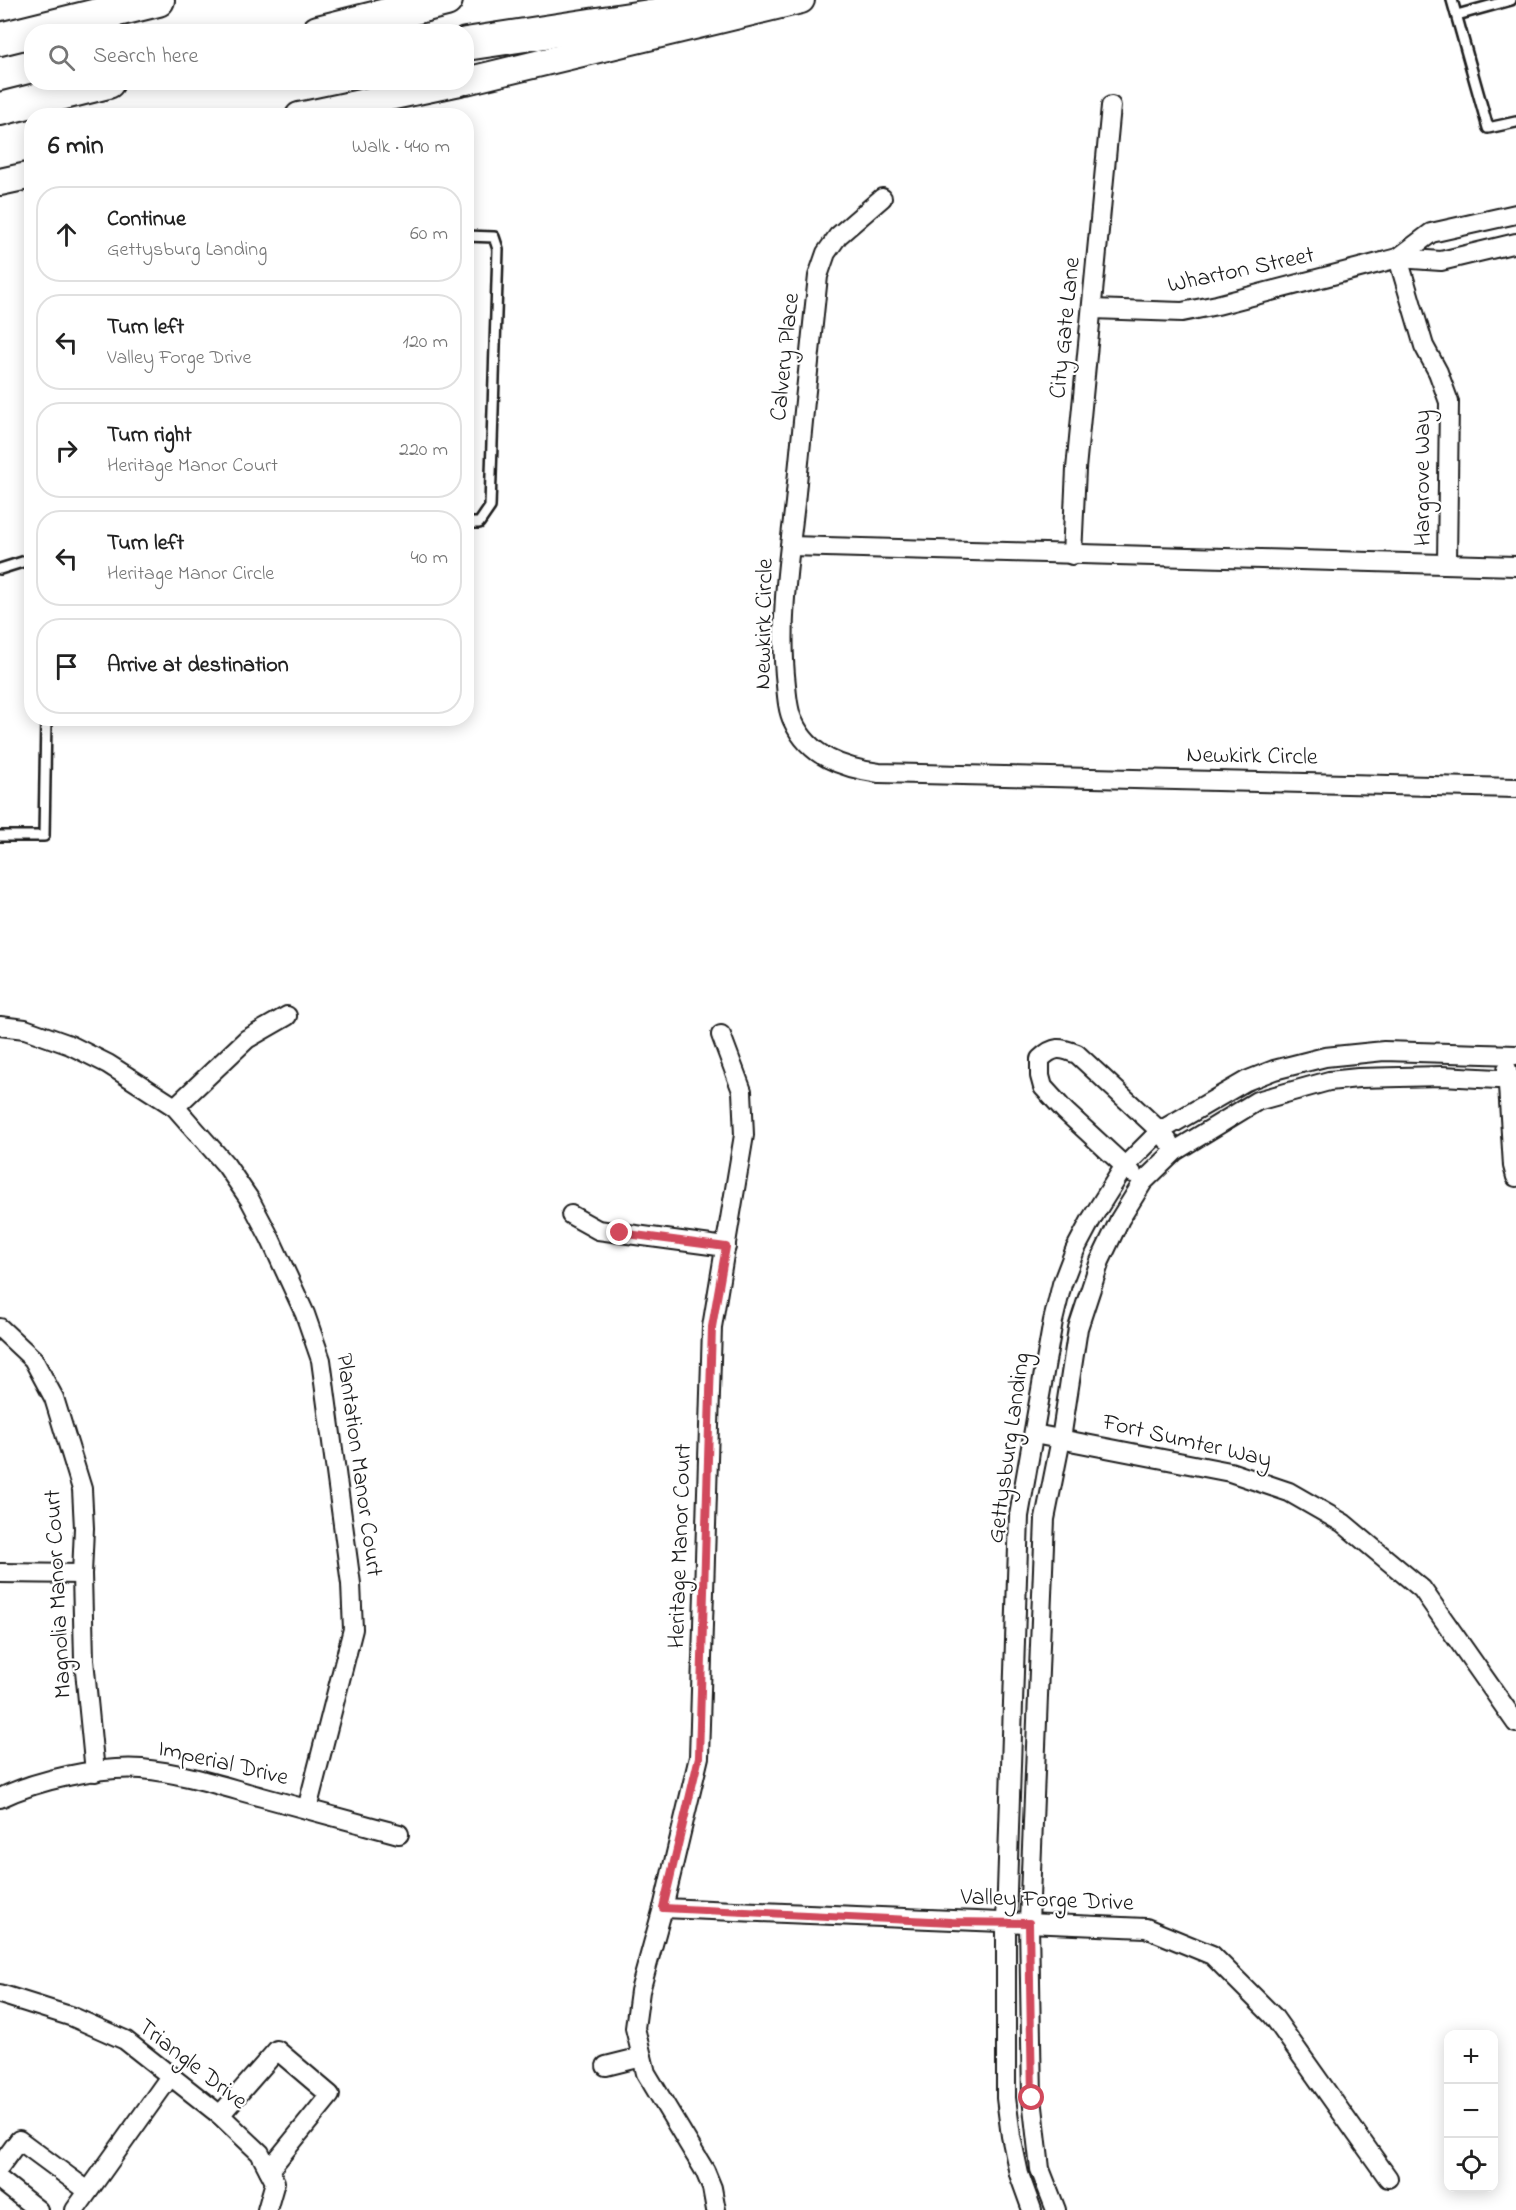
<!DOCTYPE html>
<html lang="en">
<head>
<meta charset="utf-8">
<style>
  :root { --surface:#fff; --page:#f2f2f2; --text:#222; --muted:#767676; --line:#e0e0e0 }
  body { margin:0; font-family:"Indie Flower",sans-serif; background:var(--page); color:var(--text) }
  .controls { position:absolute; right:18px; bottom:18px; display:grid; overflow:hidden; border-radius:12px; box-shadow:0 3px 15px #0003 }
  .controls button { width:54px; height:54px; display:grid; place-items:center; padding:0; border:0; border-bottom:2px solid var(--line); background:var(--surface); color:var(--text); font:30px sans-serif }
  .stop { position:absolute; width:18px; height:18px; margin:-14px; border:4px solid #d1495b; border-radius:50%; background:#fff }
  .stop.end { background:#d1495b; border-color:#fff; box-shadow:0 2px 6px #0008 }
  .list { margin:0; padding:0; list-style:none }
  h2 { display:flex; justify-content:space-between; align-items:center; height:78px; margin:0; padding:0 24px; font-size:26px }
  h2 small { font-size:20px; font-weight:400; color:var(--muted) }
  .list li { display:grid; grid-template-columns:39px 1fr auto; gap:18px; align-items:center; box-sizing:border-box; height:96px; margin:0 12px 12px; padding:0 12px; border:2px solid var(--line); border-radius:24px }
  .list b { display:block; font-size:22px; white-space:nowrap }
  .list p { margin:0; font-size:20px; white-space:nowrap; color:var(--muted) }
  .list em { font-size:20px; font-style:normal; color:var(--muted) }
  .icon { flex:none; width:33px; height:33px; fill:none; stroke:currentColor; stroke-width:2; stroke-linecap:round; stroke-linejoin:round }
  .map { position:relative; flex:none; width:1516px; height:2210px; overflow:hidden }
  .search { position:absolute; background:var(--surface); box-shadow:0 3px 15px #0003; left:24px; top:24px; width:450px; height:66px; display:flex; align-items:center; gap:15px; box-sizing:border-box; padding:0 21px; border-radius:24px; color:var(--muted); font-size:22px }
  .panel { position:absolute; background:var(--surface); box-shadow:0 3px 15px #0003; left:24px; top:108px; width:450px; height:618px; border-radius:24px }
  .map>svg:first-child { display:block }
  .lines { fill:none; stroke-linecap:round; stroke-linejoin:round }
  .service-casing { stroke:#1c1c1c; stroke-width:14 }
  .minor-casing { stroke:#1c1c1c; stroke-width:22 }
  .secondary-casing { stroke:#1c1c1c; stroke-width:30 }
  .motorway-casing { stroke:#1c1c1c; stroke-width:36 }
  .service { stroke:#fff; stroke-width:9 }
  .minor { stroke:#fff; stroke-width:18 }
  .secondary { stroke:#fff; stroke-width:26 }
  .motorway { stroke:#fff; stroke-width:32 }
  .route { stroke:#d1495b; stroke-width:8 }
  .labels { text-anchor:middle; dominant-baseline:central; stroke-width:4.5; stroke-linejoin:round; paint-order:stroke }
  .street-label { font-size:24px; fill:#1c1c1c; stroke:#fff }
</style>
</head>
<body>
<div class="map">
<svg width="1516" height="2210" viewBox="0 0 1516 2210">
  <rect width="100%" height="100%" fill="#fff"/>
  <filter id="ink" filterUnits="userSpaceOnUse"><feTurbulence type="fractalNoise" baseFrequency=".0167" numOctaves="2"/><feDisplacementMap in="SourceGraphic" scale="12" xChannelSelector="R" yChannelSelector="G"/><feConvolveMatrix kernelMatrix="1 2 1 2 8 2 1 2 1" color-interpolation-filters="sRGB"/></filter>
  <g filter="url(#ink)">
    <g class="lines">
      <!-- service casing -->
      <g class="service-casing">
        <g id="service">
          <polyline points="1452,0 1488,128 1516,122"/>
          <polyline points="1457,15 1511,0"/>
          <polyline points="466,236 494,237 498,249 490,507 479,523 466,523"/>
          <polyline points="0,569 32,559"/>
          <polyline points="0,836 44,836 46,718"/>
        </g>
      </g>
      <!-- minor casing -->
      <g class="minor-casing">
        <g id="minor">
          <path d="M882,198L838,236L826,253L818,276C810,352 802,427 795,503C788,563 779,625 786,685C787,697 788,711 793,721C809,757 843,768 879,773L1516,788"/>
          <polyline points="1398,258 1424,346 1438,372 1449,402 1447,563"/>
          <polyline points="1398,258 1431,233 1516,214"/>
          <polyline points="1092,309 1182,312 1217,305 1398,258 1441,261 1516,243"/>
          <polyline points="790,546 1516,566"/>
          <polyline points="1072,555 1076,469 1111,106"/>
          <polyline points="0,1026 25,1029 70,1045 108,1064 175,1107 226,1165 250,1200 270,1238 305,1314 321,1360 351,1584 353,1629 307,1809"/>
          <polyline points="1507,1069 1513,1166 1516,1177"/>
          <polyline points="175,1107 247,1039 287,1016"/>
          <path d="M1132,1173L1065,1111L1043,1087L1040,1076V1059C1054,1046 1060,1047 1077,1054L1160,1131L1168,1141"/>
          <polyline points="571,1215 598,1230 726,1247"/>
          <polyline points="0,1328 33,1359 54,1398 82,1489 84,1528 82,1574 84,1660 95,1772"/>
          <polyline points="1034,1434 1230,1472 1289,1492 1343,1523 1422,1589 1516,1723"/>
          <polyline points="0,1573 82,1574"/>
          <path d="M0,1798C37,1780 100,1766 142,1769C183,1773 222,1786 262,1797C307,1809 353,1822 399,1834"/>
          <polyline points="663,1908 1146,1928 1212,1955 1273,2016 1388,2178"/>
          <polyline points="0,1994 73,2017 125,2040 220,2115 260,2153 275,2182 267,2210"/>
          <polyline points="606,2066 642,2057"/>
          <polyline points="220,2115 277,2050 330,2095 269,2170"/>
          <polyline points="0,2166 19,2140 88,2191"/>
          <polyline points="0,2180 38,2210"/>
          <polyline points="75,2210 171,2075"/>
          <polyline points="716,2210 712,2188 705,2171 646,2073 635,2028 640,1991 663,1908 699,1757 712,1327 744,1135 742,1091 721,1035"/>
          <polyline points="1032,2210 1019,2174 1011,2136 1006,2098 1006,1922 1019,1516 1053,1321 1062,1284 1075,1250 1092,1218 1124,1167 1160,1131 1246,1081 1274,1070 1325,1057 1384,1051 1516,1055"/>
          <polyline points="1056,2210 1040,2169 1032,2098 1029,1923 1045,1519 1061,1439 1078,1328 1100,1261 1120,1219 1143,1182 1175,1151 1257,1101 1329,1081 1358,1078 1442,1076 1516,1080"/>
        </g>
      </g>
      <!-- secondary casing -->
      <g class="secondary-casing">
        <g id="secondary">
          <polyline points="466,81 801,0"/>
          <polyline points="299,116 460,82"/>
          <polyline points="0,182 32,175"/>
        </g>
      </g>
      <!-- motorway casing -->
      <g class="motorway-casing">
        <g id="motorway">
          <polyline points="318,32 446,0"/>
          <polyline points="0,39 158,0"/>
          <polyline points="466,44 755,0"/>
          <polyline points="0,109 108,82"/>
        </g>
      </g>
      <!-- service -->
      <use href="#service" class="service"/>
      <!-- minor -->
      <use href="#minor" class="minor"/>
      <!-- secondary -->
      <use href="#secondary" class="secondary"/>
      <!-- motorway -->
      <use href="#motorway" class="motorway"/>
    </g>
  </g>
  <g class="lines" filter="url(#ink)">
    <!-- route -->
    <polyline class="route" points="620,1233 726,1247 712,1327 699,1757 663,1908 952,1922 1029,1923 1032,2098"/>
  </g>
  <g class="labels">
    <!-- street labels -->
    <g class="street-label">
      <text transform="translate(1241 271) rotate(-12)">Wharton Street</text>
      <text transform="translate(1066 328) rotate(-84)">City Gate Lane</text>
      <text transform="translate(786 357) rotate(-84)">Calvery Place</text>
      <text transform="translate(1423 478) rotate(-90)">Hargrove Way</text>
      <text transform="translate(765 624) rotate(-89)">Newkirk Circle</text>
      <text transform="translate(1252 757) rotate(1)">Newkirk Circle</text>
      <text transform="translate(1187 1442) rotate(13)">Fort Sumter Way</text>
      <text transform="translate(1010 1448) rotate(-82)">Gettysburg Landing</text>
      <text transform="translate(358 1465) rotate(82)">Plantation Manor Court</text>
      <text transform="translate(681 1546) rotate(-88)">Heritage Manor Court</text>
      <text transform="translate(59 1594) rotate(-93)">Magnolia Manor Court</text>
      <text transform="translate(223 1764) rotate(13)">Imperial Drive</text>
      <text transform="translate(1047 1901) rotate(2)">Valley Forge Drive</text>
      <text transform="translate(192 2065) rotate(38)">Triangle Drive</text>
    </g>
  </g>
</svg>
<div class="controls">
<button>+</button>
<button>−</button>
<button><svg class="icon" aria-label="locate" viewBox="0 0 24 24"><circle cx="12" cy="12" r="6"/><path d="M12 2v4M12 18v4M2 12h4M18 12h4"/></svg></button>
</div>
<div class="stop" style="left:1032px;top:2098px"></div>
<div class="stop end" style="left:620px;top:1233px"></div>
<div class="search"><svg class="icon" aria-label="search" viewBox="0 0 24 24"><circle cx="10" cy="10" r="6"/><path d="M15 15l6 6"/></svg>Search here</div>
<section class="panel">
<h2>6 min<small>Walk · 440 m</small></h2>
<ul class="list">
<li><svg class="icon" aria-label="ahead" viewBox="0 0 24 24"><path d="M12 20V5M6 11l6-6 6 6"/></svg><div><b>Continue</b><p>Gettysburg Landing</p></div><em>60 m</em></li>
<li><svg class="icon" aria-label="left" viewBox="0 0 24 24"><path d="M17 20v-9H6M10 6l-5 5 5 5"/></svg><div><b>Turn left</b><p>Valley Forge Drive</p></div><em>120 m</em></li>
<li><svg class="icon" aria-label="right" viewBox="0 0 24 24"><path d="M7 20v-9h11M14 6l5 5-5 5"/></svg><div><b>Turn right</b><p>Heritage Manor Court</p></div><em>220 m</em></li>
<li><svg class="icon" aria-label="left" viewBox="0 0 24 24"><path d="M17 20v-9H6M10 6l-5 5 5 5"/></svg><div><b>Turn left</b><p>Heritage Manor Circle</p></div><em>40 m</em></li>
<li><svg class="icon" aria-label="arrive" viewBox="0 0 24 24"><path d="M6 21V4h12l-3 4 3 4H6"/></svg><div><b>Arrive at destination</b></div></li>
</ul>
</section>
</div>
</body>
</html>
